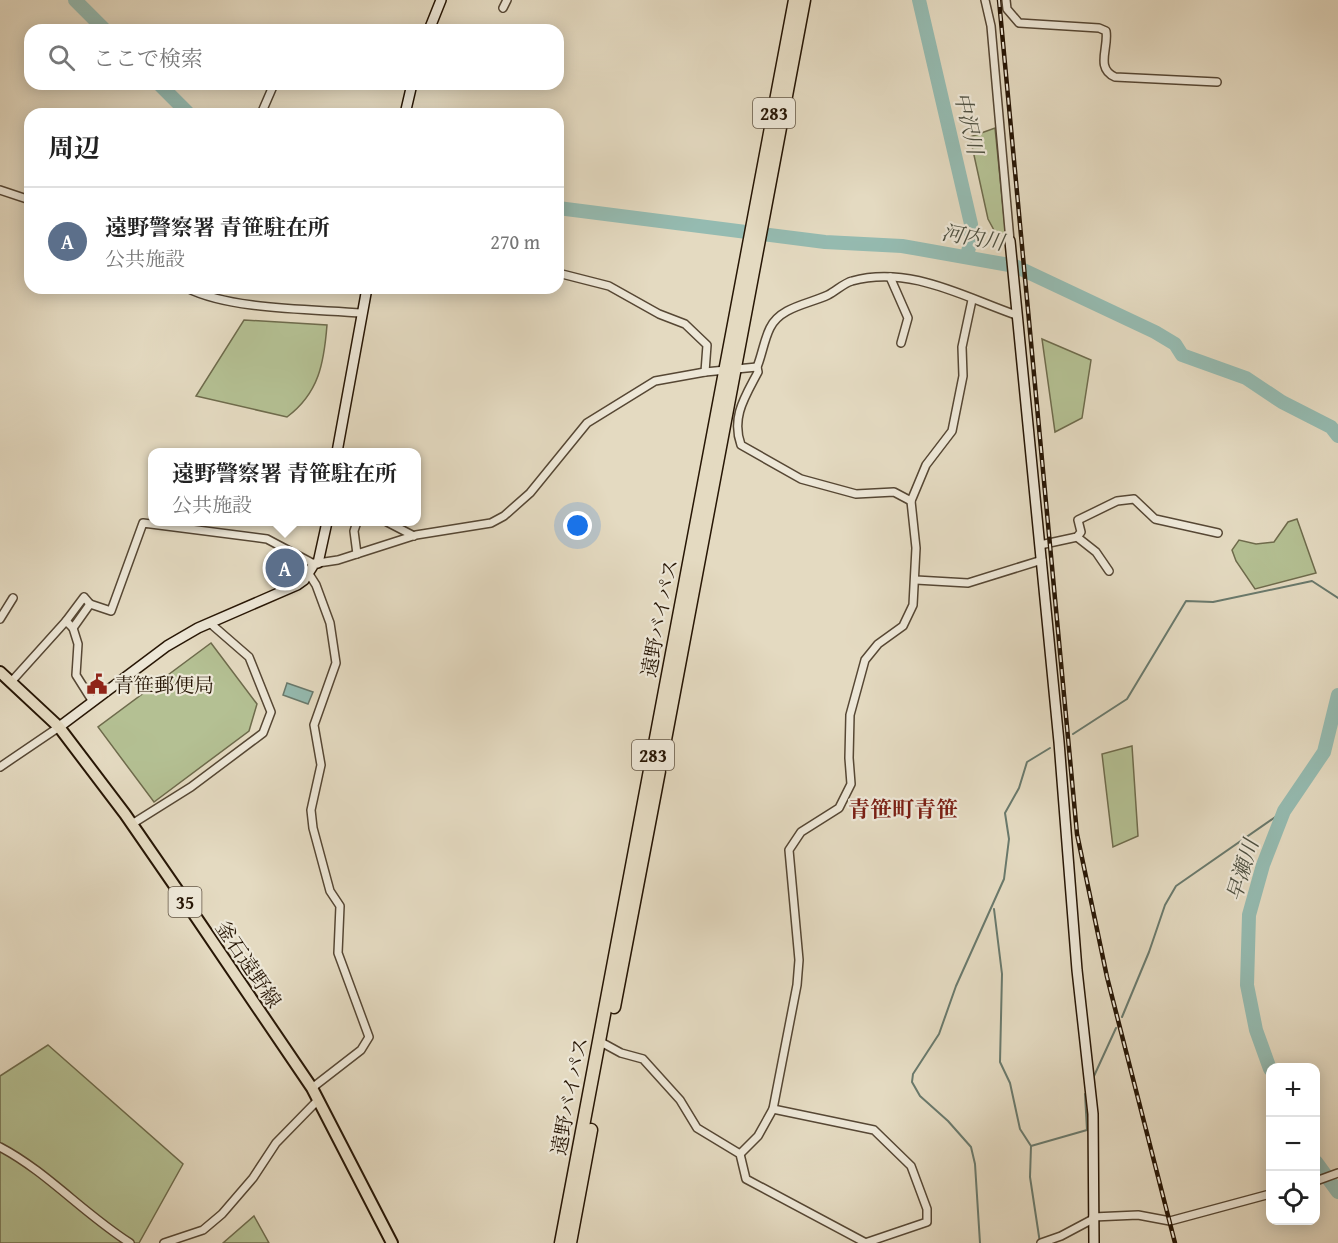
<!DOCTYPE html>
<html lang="ja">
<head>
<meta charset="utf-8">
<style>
  :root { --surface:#fff; --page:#f6f6f6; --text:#222; --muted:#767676; --line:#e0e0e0; --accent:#8f2418 }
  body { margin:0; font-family:"Gentium Book Plus","Noto Serif JP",serif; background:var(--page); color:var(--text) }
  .controls { position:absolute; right:18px; bottom:18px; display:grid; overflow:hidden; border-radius:12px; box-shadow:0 3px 15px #0003 }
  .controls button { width:54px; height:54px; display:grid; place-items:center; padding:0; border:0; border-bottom:2px solid var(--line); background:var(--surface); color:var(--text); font:30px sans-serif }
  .you { position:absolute; left:578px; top:526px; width:21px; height:21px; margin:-15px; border:4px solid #fff; border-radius:50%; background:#1a73e8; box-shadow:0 0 0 9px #1a73e833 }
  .badge { display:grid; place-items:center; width:39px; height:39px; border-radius:50%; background:var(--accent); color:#fff; font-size:20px; font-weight:700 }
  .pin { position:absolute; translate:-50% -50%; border:3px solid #fff; box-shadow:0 2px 6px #0006 }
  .popup { position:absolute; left:148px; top:448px; width:273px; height:78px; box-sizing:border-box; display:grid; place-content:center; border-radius:12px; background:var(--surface); filter:drop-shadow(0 2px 4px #0005); font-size:20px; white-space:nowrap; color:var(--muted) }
  .popup b { font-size:22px; color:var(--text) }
  .popup::after { content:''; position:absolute; left:50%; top:100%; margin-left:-12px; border:12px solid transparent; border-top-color:var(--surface) }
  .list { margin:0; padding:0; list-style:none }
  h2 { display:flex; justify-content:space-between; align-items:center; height:78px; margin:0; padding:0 24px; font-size:26px }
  h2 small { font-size:20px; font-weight:400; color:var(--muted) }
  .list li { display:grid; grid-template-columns:39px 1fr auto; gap:18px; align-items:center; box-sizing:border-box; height:108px; padding:0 24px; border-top:2px solid var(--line) }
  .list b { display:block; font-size:22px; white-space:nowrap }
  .list p { margin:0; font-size:20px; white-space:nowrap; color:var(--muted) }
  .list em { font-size:20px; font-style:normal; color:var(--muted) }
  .icon { flex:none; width:33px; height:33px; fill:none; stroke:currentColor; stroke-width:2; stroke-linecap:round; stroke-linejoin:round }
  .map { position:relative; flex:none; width:1338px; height:1243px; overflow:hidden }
  .search { position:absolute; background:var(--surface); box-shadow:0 3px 15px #0003; left:24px; top:24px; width:540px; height:66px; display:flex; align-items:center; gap:15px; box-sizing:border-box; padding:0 21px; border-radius:18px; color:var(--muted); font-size:22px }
  .panel { position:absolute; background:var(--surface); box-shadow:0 3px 15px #0003; left:24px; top:108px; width:540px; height:186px; border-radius:18px }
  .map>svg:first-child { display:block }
  .green { fill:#b4c093; stroke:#6e6b4c; stroke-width:1.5 }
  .water { fill:#95bbb1; stroke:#69796c; stroke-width:1.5 }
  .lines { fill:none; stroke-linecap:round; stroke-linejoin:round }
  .stream { stroke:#69796c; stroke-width:2 }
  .river { stroke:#95bbb1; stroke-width:14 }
  .street-casing { stroke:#564734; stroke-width:10 }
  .secondary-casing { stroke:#271605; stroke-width:12 }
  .primary-casing { stroke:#271605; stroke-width:14 }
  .highway-casing { stroke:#271605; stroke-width:15 }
  .street { stroke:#ede7d7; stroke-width:7 }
  .secondary { stroke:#ede7d7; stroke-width:9 }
  .primary { stroke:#e4dac1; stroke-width:10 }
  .highway { stroke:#e4dac1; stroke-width:12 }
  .rail-casing { stroke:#271605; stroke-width:4.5 }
  .rail { stroke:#ede7d7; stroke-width:2; stroke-dasharray:7; stroke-linecap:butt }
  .labels { text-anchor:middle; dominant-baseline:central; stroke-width:4.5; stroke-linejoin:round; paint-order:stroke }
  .shield { fill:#ede7d7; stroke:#625544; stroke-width:1.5 }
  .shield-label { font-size:18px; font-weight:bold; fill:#271605 }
  .street-label { font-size:20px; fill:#271605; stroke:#ede7d7 }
  .poi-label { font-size:20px; fill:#271605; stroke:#ede7d7; text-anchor:start }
  .water-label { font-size:21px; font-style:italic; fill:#4e5041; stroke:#ede7d7 }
  .quarter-label { font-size:22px; font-weight:bold; fill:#7a1f14; stroke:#ede7d7 }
</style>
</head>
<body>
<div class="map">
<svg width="1338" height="1243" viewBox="0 0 1338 1243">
  <rect width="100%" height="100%" fill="#e4dac1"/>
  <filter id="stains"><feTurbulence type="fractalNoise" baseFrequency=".00333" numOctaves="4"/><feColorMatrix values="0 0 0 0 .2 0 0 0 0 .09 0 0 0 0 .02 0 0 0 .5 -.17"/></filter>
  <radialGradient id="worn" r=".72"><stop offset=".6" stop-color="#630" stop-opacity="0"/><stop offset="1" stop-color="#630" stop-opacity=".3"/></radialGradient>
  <!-- green -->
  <g class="green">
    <polygon points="995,128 1006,237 995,232 988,219 970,137"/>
    <path d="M244,320L327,325C324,363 319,393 287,417L196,396Z"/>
    <polygon points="1042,339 1091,360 1082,418 1055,432"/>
    <polygon points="1297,519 1316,573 1255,589 1236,561 1232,550 1239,540 1256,544 1274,542 1288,522"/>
    <polygon points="211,643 257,704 249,731 154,802 98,727"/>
    <polygon points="1132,746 1138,836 1113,847 1102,754"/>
    <polygon points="48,1045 183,1164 139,1243 0,1243 0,1076"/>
    <polygon points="254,1216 269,1243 223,1243"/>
  </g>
  <!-- water -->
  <polygon class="water" points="287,683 313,692 308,704 283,695"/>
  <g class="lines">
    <!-- stream -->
    <g class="stream">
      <polyline points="1073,734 1127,699 1186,601 1213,602 1312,581 1338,598"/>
      <polyline points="994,909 1002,974 1000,1062 1010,1083 1020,1129 1031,1146 1030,1177 1040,1243"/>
      <polyline points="1122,1017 1149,952 1165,905 1176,886 1284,811"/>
      <polyline points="1094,1076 1116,1028"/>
      <polyline points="1031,1146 1087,1130 1085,1094"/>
      <polyline points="980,1243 975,1164 971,1147 948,1121 920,1096 912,1082 913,1074 939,1034 956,986 1004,879 1009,839 1005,813 1019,788 1027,762 1050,748"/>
    </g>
    <!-- river -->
    <g class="river">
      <polyline points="75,0 105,30"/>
      <polyline points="919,0 971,224 971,239 967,256"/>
      <polyline points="159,84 189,114"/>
      <polyline points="558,208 825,242 902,246 1015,266 1155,332 1175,344 1182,355 1246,378 1282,402 1331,427 1338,436"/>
      <polyline points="1270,1069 1256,1030 1247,985 1249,915 1263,865 1284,811 1324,752 1338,695"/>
      <polyline points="1316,1162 1338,1192"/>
    </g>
    <!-- street casing -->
    <g class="street-casing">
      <g id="street">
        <polyline points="985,0 991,26 1010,241"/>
        <path d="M1006,0L1007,9L1019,23L1099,28L1106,31C1109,48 1095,68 1115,77L1217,82"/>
        <polyline points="503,8 507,0"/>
        <polyline points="261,114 274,84"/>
        <polyline points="0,190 30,200"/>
        <polyline points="558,273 609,286 659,314 685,324 707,345 705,372"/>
        <polyline points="890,277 908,318 901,343"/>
        <path d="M187,288C231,310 311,309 362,313"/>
        <path d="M911,501L894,492L856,494L801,479L741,445C731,417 745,397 758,372L757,367C762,355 764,340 770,328C780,307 809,304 828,295C836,291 844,283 852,281C909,265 964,297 1016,315"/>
        <polyline points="357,522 354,531 357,554"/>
        <polyline points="387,522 414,536"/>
        <polyline points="1077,537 1096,552 1109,571"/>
        <polyline points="1040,545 1077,537 1081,532 1078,520 1117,501 1134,499 1155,519 1218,533"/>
        <polyline points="318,563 338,560 416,535 491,523 504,516 530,493 587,423 655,381 705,372 757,367"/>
        <polyline points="309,574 316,585 330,623 336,663 314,725 321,765 311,810 313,828 330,891 340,906 338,953 369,1037 361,1050 312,1088"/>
        <polyline points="916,580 968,583 1042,560"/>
        <polyline points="0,619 13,598"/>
        <polyline points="66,621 84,597 90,604"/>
        <polyline points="11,682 66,621 73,628"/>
        <polyline points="93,702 76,675 78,644 73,628 90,604 111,611 143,523 267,539 314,564"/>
        <polyline points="0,767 59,727"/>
        <polyline points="132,824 191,787 263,733 271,712 249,657 211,624"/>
        <polyline points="599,1041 621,1053 643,1059 680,1100 697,1128 740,1154 746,1179 866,1243"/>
        <polyline points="773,1109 874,1130 911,1166 927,1209 927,1222 865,1243"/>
        <path d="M0,1147C46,1171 84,1214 130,1243"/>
        <polyline points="740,1154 758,1136 773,1109 797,985 799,960 789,850 801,832 839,808 851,784 849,758 850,715 865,660 878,644 903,626 913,605 916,548 911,501 926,465 952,431 963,376 962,347 972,300"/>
        <polyline points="1316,1181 1338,1173"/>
        <polyline points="1093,1217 1138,1215 1170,1221 1270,1194"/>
        <polyline points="164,1243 203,1230 222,1214 253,1178 276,1143 318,1100"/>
        <polyline points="1041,1243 1061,1236 1093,1219"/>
      </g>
    </g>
    <!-- secondary casing -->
    <g class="secondary-casing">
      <g id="secondary">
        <polyline points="429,30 441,0"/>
        <polyline points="405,114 412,84"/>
        <polyline points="1010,241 1059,742 1077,970 1093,1114 1094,1243"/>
        <polyline points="337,452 367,288"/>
        <polyline points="59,727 167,646 198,628 297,585 304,580 314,564 318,563 327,522"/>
      </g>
    </g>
    <!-- primary casing -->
    <g class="primary-casing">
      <polyline id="primary" points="0,672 59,727 125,814 183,898 312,1088 392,1243"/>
    </g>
    <!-- highway casing -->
    <g class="highway-casing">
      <g id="highway">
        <polyline points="664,745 804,0"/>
        <polyline points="614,1007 659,771"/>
        <polyline points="561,1243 795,0"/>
        <polyline points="570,1243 591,1130"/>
      </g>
    </g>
    <!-- street -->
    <use href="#street" class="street"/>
    <!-- secondary -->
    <use href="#secondary" class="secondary"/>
    <!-- primary -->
    <use href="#primary" class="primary"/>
    <!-- highway -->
    <use href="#highway" class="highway"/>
    <!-- rail casing -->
    <g class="rail-casing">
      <polyline id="rail" points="999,0 1077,834 1107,977 1175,1243"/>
    </g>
    <!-- rail -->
    <use href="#rail" class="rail"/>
  </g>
  <!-- icons -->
  <defs>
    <g id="civic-bare" transform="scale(1.62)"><path d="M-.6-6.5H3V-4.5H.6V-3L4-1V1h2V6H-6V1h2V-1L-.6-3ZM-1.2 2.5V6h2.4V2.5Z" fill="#8f2418" stroke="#ede7d7" stroke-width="2.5" paint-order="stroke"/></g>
  </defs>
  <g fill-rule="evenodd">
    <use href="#civic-bare" x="97" y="684"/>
  </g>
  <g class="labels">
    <!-- shield labels -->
    <g class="shield">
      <rect x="753" y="98" width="42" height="30" rx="4.5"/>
      <rect x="632" y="740" width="42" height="30" rx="4.5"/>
      <rect x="168.5" y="887" width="33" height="30" rx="4.5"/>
    </g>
    <g class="shield-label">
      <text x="774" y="113">283</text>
      <text x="653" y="755">283</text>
      <text x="185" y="902">35</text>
    </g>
    <!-- street labels -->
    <g class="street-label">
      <text transform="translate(659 618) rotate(-79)">遠野バイパス</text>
      <text transform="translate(249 964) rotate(56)">釜石遠野線</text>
      <text transform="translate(569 1096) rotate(-79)">遠野バイパス</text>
    </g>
    <!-- poi labels -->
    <g class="poi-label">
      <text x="114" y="684">青笹郵便局</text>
    </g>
    <!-- water labels -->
    <g class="water-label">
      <text transform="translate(969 123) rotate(77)">中沢川</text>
      <text transform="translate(973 237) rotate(10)">河内川</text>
      <text transform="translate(1242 870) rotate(-73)">早瀬川</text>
    </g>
    <!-- quarter labels -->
    <g class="quarter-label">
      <text x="903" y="809">青笹町青笹</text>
    </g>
  </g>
  <rect width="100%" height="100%" filter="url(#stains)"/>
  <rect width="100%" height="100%" fill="url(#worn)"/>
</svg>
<div class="controls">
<button>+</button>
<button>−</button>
<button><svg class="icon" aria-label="locate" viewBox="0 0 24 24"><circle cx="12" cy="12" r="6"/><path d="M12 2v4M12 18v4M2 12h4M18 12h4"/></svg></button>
</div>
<div class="you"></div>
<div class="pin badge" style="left:285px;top:568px;background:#5c6f8a">A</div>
<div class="popup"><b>遠野警察署 青笹駐在所</b>公共施設</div>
<div class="search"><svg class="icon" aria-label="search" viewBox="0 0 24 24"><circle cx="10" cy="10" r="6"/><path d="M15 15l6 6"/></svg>ここで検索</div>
<section class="panel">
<h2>周辺<small></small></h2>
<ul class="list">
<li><span class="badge" style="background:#5c6f8a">A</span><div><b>遠野警察署 青笹駐在所</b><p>公共施設</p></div><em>270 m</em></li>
</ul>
</section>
</div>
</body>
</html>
